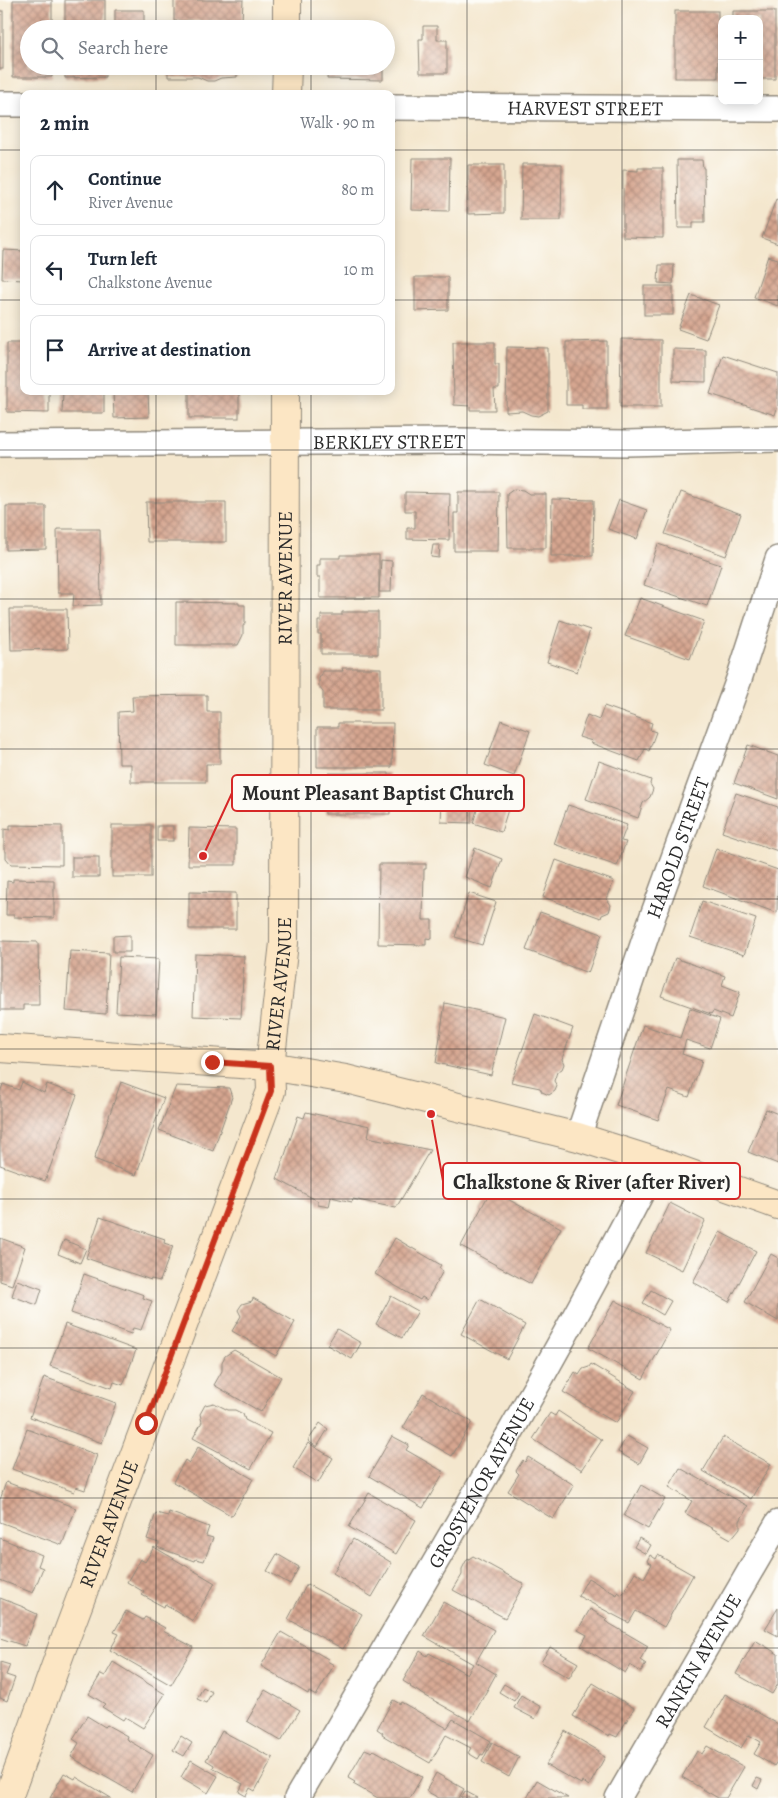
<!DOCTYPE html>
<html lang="en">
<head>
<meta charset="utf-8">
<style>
  :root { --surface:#fff; --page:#f2f2f3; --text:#1f2937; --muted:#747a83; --line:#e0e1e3 }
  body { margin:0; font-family:Alegreya,serif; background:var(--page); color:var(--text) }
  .controls { position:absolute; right:15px; top:15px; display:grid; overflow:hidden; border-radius:10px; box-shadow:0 2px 12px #0003 }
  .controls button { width:45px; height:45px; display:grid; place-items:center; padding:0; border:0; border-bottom:1px solid var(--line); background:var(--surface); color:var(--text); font:25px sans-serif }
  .stop { position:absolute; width:15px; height:15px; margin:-11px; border:4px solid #c8321e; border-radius:50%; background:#fff }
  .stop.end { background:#c8321e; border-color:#fff; box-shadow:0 1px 5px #0008 }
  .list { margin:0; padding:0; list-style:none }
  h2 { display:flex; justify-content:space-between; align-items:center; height:65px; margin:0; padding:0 20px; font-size:21px }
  h2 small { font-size:16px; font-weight:400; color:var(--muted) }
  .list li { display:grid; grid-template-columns:32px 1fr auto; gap:15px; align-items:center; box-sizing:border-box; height:70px; margin:0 10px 10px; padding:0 10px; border:1px solid var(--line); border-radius:10px }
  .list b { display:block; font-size:19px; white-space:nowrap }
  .list p { margin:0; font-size:16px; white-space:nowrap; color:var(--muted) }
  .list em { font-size:16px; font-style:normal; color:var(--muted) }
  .icon { flex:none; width:28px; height:28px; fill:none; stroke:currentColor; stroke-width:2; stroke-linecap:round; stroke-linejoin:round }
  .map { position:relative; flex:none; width:778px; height:1798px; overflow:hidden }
  .search { position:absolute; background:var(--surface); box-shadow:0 2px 12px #0003; left:20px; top:20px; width:375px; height:55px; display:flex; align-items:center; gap:12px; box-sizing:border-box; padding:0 18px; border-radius:28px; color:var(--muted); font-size:19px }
  .panel { position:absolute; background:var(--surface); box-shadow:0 2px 12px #0003; left:20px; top:90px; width:375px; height:305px; border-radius:10px }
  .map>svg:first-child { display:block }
  .building { fill:url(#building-cross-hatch) }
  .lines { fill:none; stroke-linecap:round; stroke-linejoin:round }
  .street-casing { stroke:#90897c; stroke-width:28 }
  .secondary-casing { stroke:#90897c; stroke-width:30 }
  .street { stroke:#fff; stroke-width:25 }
  .secondary { stroke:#fce6c4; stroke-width:28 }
  .route { stroke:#c8321e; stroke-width:6 }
  .grid { fill:none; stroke:#2b2b2b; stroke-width:1; stroke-opacity:0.55 }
  .labels { text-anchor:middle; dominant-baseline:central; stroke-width:4; stroke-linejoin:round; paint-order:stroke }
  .street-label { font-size:20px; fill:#2b2b2b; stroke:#fdfcf7 }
  .leader { fill:none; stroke:#d62828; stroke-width:2 }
  .callout-dot { fill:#d62828; stroke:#fdfcf7; stroke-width:2 }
  .callout { fill:#fdfcf7; stroke:#d62828; stroke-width:2 }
  .callout-label { font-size:21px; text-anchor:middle; font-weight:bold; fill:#2b2b2b }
</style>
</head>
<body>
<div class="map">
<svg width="778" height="1798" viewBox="0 0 778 1798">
  <defs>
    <pattern id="building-cross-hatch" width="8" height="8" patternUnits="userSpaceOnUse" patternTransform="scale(1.25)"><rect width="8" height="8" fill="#d6a690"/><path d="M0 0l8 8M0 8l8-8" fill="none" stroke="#ae8776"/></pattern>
  </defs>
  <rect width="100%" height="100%" fill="#fdfcf7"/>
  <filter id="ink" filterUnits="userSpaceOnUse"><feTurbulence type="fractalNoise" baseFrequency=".02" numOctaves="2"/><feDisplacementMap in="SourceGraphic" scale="10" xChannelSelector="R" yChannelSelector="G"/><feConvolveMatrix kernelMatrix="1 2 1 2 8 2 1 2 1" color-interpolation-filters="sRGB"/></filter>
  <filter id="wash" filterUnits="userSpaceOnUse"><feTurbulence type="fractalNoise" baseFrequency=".0096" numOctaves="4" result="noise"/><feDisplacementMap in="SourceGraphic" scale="20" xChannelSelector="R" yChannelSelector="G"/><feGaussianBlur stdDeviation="1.12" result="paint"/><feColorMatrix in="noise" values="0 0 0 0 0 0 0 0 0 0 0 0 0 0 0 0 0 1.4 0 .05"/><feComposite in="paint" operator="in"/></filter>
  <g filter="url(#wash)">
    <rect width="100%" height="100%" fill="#f4e7ce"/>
    <g id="blocks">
      <!-- building -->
      <g class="building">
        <polygon points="13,0 52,0 52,29 29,29 29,66 52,66 52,77 13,77"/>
        <rect x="65" y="0" width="40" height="29"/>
        <polygon points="174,0 243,0 242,21 174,21"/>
        <polygon points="115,10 144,10 144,27 115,28"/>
        <rect x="0" y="11" width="3" height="58"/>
        <rect x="675" y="11" width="43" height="67"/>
        <polygon points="733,11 775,11 775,79 759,79 759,19 733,19"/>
        <polygon points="423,26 437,26 437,40 447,40 447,73 420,73 419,39 423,39"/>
        <polygon points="65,66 105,66 105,77 65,78"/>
        <polygon points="168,66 237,66 237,77 221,78 214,81 207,81 198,77 168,77"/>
        <polygon points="328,66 383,66 383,80 327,79"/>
        <polygon points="412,158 450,158 449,211 411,210"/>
        <polygon points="677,160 702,160 703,168 704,168 705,222 693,222 693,228 678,228"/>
        <polygon points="522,164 562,164 561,220 521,220"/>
        <polygon points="468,165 504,165 504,213 468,214"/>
        <polygon points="638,168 663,168 663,238 623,237 623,170 638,171"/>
        <polygon points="776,199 778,200 778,244 762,238"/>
        <polygon points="3,250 24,251 24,280 2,279"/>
        <polygon points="768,256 778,259 778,306 754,297"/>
        <polygon points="659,265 674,265 673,284 658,283"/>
        <polygon points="415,277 448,277 448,310 415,311"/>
        <rect x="644" y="286" width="29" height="29"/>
        <polygon points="691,295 719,305 706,339 678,329"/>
        <polygon points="621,339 661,340 661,407 620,407"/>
        <polygon points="607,341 607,409 582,409 582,405 566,405 566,342"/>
        <polygon points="453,342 495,342 495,364 499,364 499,389 494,389 495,410 470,410 470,406 454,405"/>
        <polygon points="7,343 24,343 24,391 49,391 49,413 7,412"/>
        <polygon points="507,347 548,348 548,411 538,416 531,415 522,411 506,412"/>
        <polygon points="673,349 706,350 706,382 673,381"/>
        <polygon points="723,355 778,373 778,405 775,415 710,394"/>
        <polygon points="63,391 104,391 104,413 62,413"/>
        <polygon points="113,391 148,391 149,417 114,418"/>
        <rect x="189" y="391" width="50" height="27"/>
        <polygon points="514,489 523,490 529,494 546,494 546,548 508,548 507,494"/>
        <polygon points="405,492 450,493 449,540 407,539 407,528 415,528 415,511 405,511"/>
        <polygon points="458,492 499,492 498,551 454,551 454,513 458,513"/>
        <polygon points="681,492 741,514 726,556 665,534"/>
        <polygon points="552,499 594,500 593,556 551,556"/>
        <polygon points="619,500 647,510 637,539 608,529"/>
        <polygon points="146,502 226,502 226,542 147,542"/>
        <polygon points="6,506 46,506 46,549 6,550"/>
        <polygon points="57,529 100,529 101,605 73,606 74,593 58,593"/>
        <polygon points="658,544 721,565 707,606 644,585"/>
        <polygon points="433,545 440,545 439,558 431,557"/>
        <polygon points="340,555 379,555 379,598 320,598 320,577 317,577 317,565 320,565 320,558 340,558"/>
        <polygon points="381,560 392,561 391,592 379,592"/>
        <polygon points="640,598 704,621 690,659 625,636"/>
        <polygon points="176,602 239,603 239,605 245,605 245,623 243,626 243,635 238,645 176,645"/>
        <polygon points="10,609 67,609 68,649 11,650"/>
        <polygon points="342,612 378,612 378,654 321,654 321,634 318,634 318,621 321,621 321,615 342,615"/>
        <polygon points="560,620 590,630 577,672 547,662"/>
        <polygon points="342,668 381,668 381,710 323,710 323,692 319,687 319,678 322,674 322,671 343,671"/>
        <polygon points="207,695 207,712 220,712 220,764 206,764 206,782 131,782 131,764 119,764 118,712 133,711 132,696"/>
        <polygon points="604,706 652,723 650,730 656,732 649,751 645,749 639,761 591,743 592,741 579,737 587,715 599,720"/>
        <polygon points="501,720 530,731 514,776 485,765"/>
        <polygon points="338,723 393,723 392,767 317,767 317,727 338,727"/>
        <polygon points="748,745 778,756 778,799 734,783"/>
        <polygon points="599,761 651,780 650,784 653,789 650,797 643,803 638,818 586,799"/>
        <polygon points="329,773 389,773 390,814 325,814 324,789 329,789"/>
        <polygon points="443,777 472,778 471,823 441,822"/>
        <polygon points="736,793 778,807 778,851 722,832"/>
        <polygon points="482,794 510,803 501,832 473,823"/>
        <polygon points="568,805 627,825 621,841 626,842 617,866 554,844"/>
        <polygon points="10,825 62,826 62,865 11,864 6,858 6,851 4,850 4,829 10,830"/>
        <rect x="112" y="825" width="39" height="52"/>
        <rect x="157" y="826" width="16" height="15"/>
        <polygon points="189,828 236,829 236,865 188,865"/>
        <polygon points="475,848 502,859 492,888 465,877"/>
        <polygon points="716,848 778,870 777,913 703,886"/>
        <rect x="72" y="857" width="27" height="20"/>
        <polygon points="556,860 614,881 607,899 611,905 609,912 602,915 601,918 543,897"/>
        <polygon points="379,864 426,864 426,869 424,869 423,920 432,920 432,939 426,938 426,945 378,944"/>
        <polygon points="13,879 54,880 54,918 14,917 14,915 6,915 7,881 13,882"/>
        <polygon points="189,892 236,893 236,929 189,929"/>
        <polygon points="469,893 496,902 482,945 455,937"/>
        <polygon points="702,901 756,919 744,955 690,937"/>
        <polygon points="540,912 602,934 588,973 526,950"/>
        <polygon points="130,935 130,952 113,952 113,936"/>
        <polygon points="0,941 38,942 39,1005 23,1005 23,1010 0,1010"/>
        <polygon points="70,951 109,953 106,1014 66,1011"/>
        <polygon points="195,954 244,956 241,1018 193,1016"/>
        <polygon points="119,957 159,959 156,1014 116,1012"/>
        <polygon points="675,958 725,976 722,985 740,992 731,1018 713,1011 711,1014 661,996"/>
        <polygon points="445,1003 505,1017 491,1075 436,1063"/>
        <polygon points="690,1008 720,1019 710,1048 686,1040 682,1054 702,1061 689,1097 669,1090 658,1120 616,1105 643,1025 680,1038"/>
        <polygon points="535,1014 573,1028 562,1059 564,1064 562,1069 557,1072 554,1081 557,1086 555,1091 549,1095 542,1092 540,1088 511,1082"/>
        <polygon points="22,1082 44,1093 47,1084 77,1095 45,1181 0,1165 0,1093 3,1084 19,1090"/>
        <polygon points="121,1082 164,1098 136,1175 94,1159"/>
        <polygon points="176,1086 229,1088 232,1097 213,1151 159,1130"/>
        <polygon points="766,1109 778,1114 778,1164 748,1152"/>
        <polygon points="306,1112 370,1126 368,1137 430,1150 396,1208 353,1199 352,1202 331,1197 329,1207 318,1205 318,1201 277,1179 298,1116 304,1118"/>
        <polygon points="491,1190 561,1228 531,1284 461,1246"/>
        <polygon points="670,1203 705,1221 682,1270 646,1253"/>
        <polygon points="100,1217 165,1239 164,1243 173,1246 160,1281 151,1279 151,1280 86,1258"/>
        <polygon points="720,1232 756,1251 729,1302 693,1282"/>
        <polygon points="0,1238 25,1247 12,1285 0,1281"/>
        <polygon points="395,1238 441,1265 439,1268 443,1271 427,1300 422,1297 420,1300 375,1274"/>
        <polygon points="64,1240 86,1249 80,1263 58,1254"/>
        <polygon points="771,1254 778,1258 778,1321 745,1302"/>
        <polygon points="84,1274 144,1295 143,1298 152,1301 141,1330 133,1328 131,1334 71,1313"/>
        <polygon points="17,1280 42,1289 37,1305 12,1296"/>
        <polygon points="651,1290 671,1301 663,1315 643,1303"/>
        <polygon points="391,1296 418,1311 402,1338 376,1324"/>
        <polygon points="253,1298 295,1322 276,1356 232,1331 241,1316 238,1310 242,1304 252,1301"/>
        <polygon points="480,1299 525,1325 507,1359 461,1334"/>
        <polygon points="615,1300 670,1330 643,1379 588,1348"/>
        <polygon points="65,1324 136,1350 123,1385 114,1382 112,1388 50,1366"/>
        <polygon points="337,1329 361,1343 352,1359 327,1345"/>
        <polygon points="234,1350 281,1377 261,1412 214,1385 222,1371 222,1362 225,1356"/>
        <polygon points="591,1364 635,1391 616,1423 563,1392 575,1372 579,1375 583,1369 589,1367"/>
        <polygon points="44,1377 116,1403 102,1443 30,1417"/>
        <polygon points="423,1393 472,1422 452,1456 403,1428"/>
        <polygon points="214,1403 228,1410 235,1410 243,1414 245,1420 271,1433 251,1469 193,1438 202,1422 200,1414 205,1405"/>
        <polygon points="558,1411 602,1440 582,1470 533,1439 550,1413 555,1416"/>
        <polygon points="320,1423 328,1429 317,1447 308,1441"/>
        <polygon points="27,1429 97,1455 85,1490 76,1487 74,1492 12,1469"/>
        <polygon points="392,1436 409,1445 406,1450 444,1472 423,1508 369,1476"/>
        <polygon points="627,1436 648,1448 639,1464 618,1452"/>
        <polygon points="723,1437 771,1464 751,1499 703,1471"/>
        <polygon points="308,1443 333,1458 318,1483 293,1468"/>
        <polygon points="198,1447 253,1479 232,1516 173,1482 185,1460 189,1463"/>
        <polygon points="528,1457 574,1485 553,1519 508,1491 519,1474 516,1471 523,1460 525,1462"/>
        <polygon points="680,1468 748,1506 740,1521 740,1528 731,1539 685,1513 692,1501 669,1487"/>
        <polygon points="6,1482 76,1508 62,1545 0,1522 0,1500"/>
        <polygon points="641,1485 665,1499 648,1529 624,1516"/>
        <polygon points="369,1493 416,1520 396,1554 349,1527"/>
        <polygon points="169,1512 209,1527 206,1536 213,1538 204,1561 196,1559 195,1561 157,1547 159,1543 147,1539 156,1513 168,1516"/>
        <polygon points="0,1538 42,1555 38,1566 43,1568 33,1593 0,1580"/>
        <polygon points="639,1538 651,1545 646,1554 634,1547"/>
        <polygon points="353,1539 392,1563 372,1597 333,1573"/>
        <polygon points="154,1547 215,1583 193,1621 165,1604 164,1607 142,1595 144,1592 127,1582 140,1559 145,1562"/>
        <polygon points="277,1554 299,1567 290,1584 267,1571"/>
        <polygon points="650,1555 656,1559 658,1555 693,1575 664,1627 636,1611 629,1623 578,1596 588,1578 617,1595 618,1592 622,1595 635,1572 644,1578 652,1564 647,1561"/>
        <polygon points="473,1556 524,1584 505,1618 453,1590 462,1575 462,1569 466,1561"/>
        <polygon points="307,1584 362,1614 343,1649 288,1619"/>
        <polygon points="0,1598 26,1608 26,1609 37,1614 25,1646 0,1638"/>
        <polygon points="443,1602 494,1630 476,1662 496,1674 470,1721 410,1687 411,1686 403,1681 420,1651 427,1656 429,1653 467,1674 473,1664 424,1636"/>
        <polygon points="778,1608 778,1636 765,1629"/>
        <polygon points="590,1609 607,1619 605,1621 648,1646 640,1660 646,1664 641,1672 630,1665 625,1673 581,1646 587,1635 578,1630"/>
        <polygon points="126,1611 143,1620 145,1617 165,1628 163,1631 193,1647 171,1685 110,1650 119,1634 114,1632"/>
        <polygon points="281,1632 328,1659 327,1661 334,1665 316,1696 309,1692 308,1694 261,1666"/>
        <polygon points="755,1640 778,1654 778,1684 772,1694 736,1674"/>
        <polygon points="550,1647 578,1663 569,1678 541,1662"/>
        <polygon points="0,1662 10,1665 6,1675 15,1678 7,1701 0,1698"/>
        <polygon points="113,1662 165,1694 143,1728 125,1717 123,1720 102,1707 105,1704 89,1694 101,1674 105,1676"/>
        <polygon points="593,1683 634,1708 617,1737 610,1734 609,1736 573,1716"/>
        <polygon points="504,1684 519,1693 514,1701 499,1692"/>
        <polygon points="203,1687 212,1692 206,1703 197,1699"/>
        <polygon points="265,1690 300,1710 281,1741 247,1721"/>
        <polygon points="725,1694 778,1724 778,1760 774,1766 754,1754 761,1742 749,1735 741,1748 706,1727"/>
        <polygon points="521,1695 541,1707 535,1719 514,1708"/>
        <polygon points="393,1700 400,1704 401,1702 447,1728 453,1719 491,1741 483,1755 481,1754 478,1759 468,1753 471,1748 446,1735 430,1763 382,1735 383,1733 377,1729"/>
        <polygon points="87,1716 105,1727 107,1725 127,1736 126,1739 153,1755 132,1792 71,1757 79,1743 73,1739"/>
        <polygon points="222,1731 273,1758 255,1791 250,1788 246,1796 239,1792 243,1784 213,1768 214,1765 206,1760"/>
        <polygon points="565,1731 599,1751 598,1753 605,1757 589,1786 582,1781 581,1784 546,1765"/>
        <polygon points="181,1736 192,1743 184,1756 173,1750"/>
        <polygon points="492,1742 519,1757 509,1777 482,1762"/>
        <polygon points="707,1746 744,1767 726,1798 718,1798 682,1777 697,1751 702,1754"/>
        <polygon points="365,1749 372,1752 374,1750 422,1777 410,1798 378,1798 353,1784 355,1782 348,1778"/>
        <polygon points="191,1760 218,1776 208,1793 181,1777"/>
        <polygon points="64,1773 75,1779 76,1777 111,1798 50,1798"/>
        <polygon points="436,1773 464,1789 459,1798 439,1798 426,1791"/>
        <polygon points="757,1778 762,1780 758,1789 753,1786"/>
        <polygon points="537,1780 568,1798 527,1798"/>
        <polygon points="465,1791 478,1798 461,1798"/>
      </g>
    </g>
  </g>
  <g filter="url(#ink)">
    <use href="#blocks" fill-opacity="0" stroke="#90897c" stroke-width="1"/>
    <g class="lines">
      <!-- street casing -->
      <g class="street-casing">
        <g id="street">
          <polyline points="0,104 24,104"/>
          <path id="s1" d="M391,107L778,109"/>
          <path id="s2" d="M0,444L458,441L627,443L778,439"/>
          <path id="s3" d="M578,1137L651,921L739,679L778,559"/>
          <path id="s4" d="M297,1798C420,1588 546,1379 657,1162"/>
          <path id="s5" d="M618,1798L778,1523"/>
        </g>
      </g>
      <!-- secondary casing -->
      <g class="secondary-casing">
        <g id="secondary">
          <polyline points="287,29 287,0"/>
          <polyline points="286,94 287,66"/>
          <polyline points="0,1048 270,1066 346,1079 578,1137 657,1162 778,1205"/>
          <path id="s6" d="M8,1798L62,1648L271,1091L270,1066L284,943L285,391"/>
        </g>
      </g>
      <!-- street -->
      <use href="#street" class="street"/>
      <!-- secondary -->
      <use href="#secondary" class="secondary"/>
    </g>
  </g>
  <g class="lines" filter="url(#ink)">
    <!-- route -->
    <polyline class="route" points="146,1423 271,1091 270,1066 212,1062"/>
  </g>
  <!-- grid -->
  <path class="grid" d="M156,0V29M311,0V29M467,0V1798M622,0V1798M156,66V94M311,66V94M0,150H24M391,150H778M0,300H24M391,300H778M156,391V1798M311,391V1798M0,450H778M0,599H778M0,749H778M0,899H778M0,1049H778M0,1199H778M0,1348H778M0,1498H778M0,1648H778"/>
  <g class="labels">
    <!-- street labels -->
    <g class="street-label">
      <text stroke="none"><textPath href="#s1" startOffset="194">HARVEST STREET</textPath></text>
      <text stroke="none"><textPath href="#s2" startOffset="389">BERKLEY STREET</textPath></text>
      <text stroke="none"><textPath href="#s6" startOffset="1268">RIVER AVENUE</textPath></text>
      <text stroke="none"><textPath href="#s3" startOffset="306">HAROLD STREET</textPath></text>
      <text stroke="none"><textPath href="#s6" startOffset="862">RIVER AVENUE</textPath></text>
      <text stroke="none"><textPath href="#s4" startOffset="365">GROSVENOR AVENUE</textPath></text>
      <text stroke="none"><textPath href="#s6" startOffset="292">RIVER AVENUE</textPath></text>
      <text stroke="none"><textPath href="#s5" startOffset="159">RANKIN AVENUE</textPath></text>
    </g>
  </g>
  <!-- callouts -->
  <path class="leader" d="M203 856L232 793M431 1114L443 1181"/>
  <g class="callout-dot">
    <circle cx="203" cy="856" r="5"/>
    <circle cx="431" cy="1114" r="5"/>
  </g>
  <g class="callout">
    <rect x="232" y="775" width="292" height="36" rx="5"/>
    <rect x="443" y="1163" width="297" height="36" rx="5"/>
  </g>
  <g class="callout-label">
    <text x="378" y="800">Mount Pleasant Baptist Church</text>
    <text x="592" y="1189">Chalkstone &amp; River (after River)</text>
  </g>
</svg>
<div class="controls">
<button>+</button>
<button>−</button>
</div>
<div class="stop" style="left:146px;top:1423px"></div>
<div class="stop end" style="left:212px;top:1062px"></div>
<div class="search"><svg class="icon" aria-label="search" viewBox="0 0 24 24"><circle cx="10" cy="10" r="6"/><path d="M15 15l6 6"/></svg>Search here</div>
<section class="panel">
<h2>2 min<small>Walk · 90 m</small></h2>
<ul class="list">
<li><svg class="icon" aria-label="ahead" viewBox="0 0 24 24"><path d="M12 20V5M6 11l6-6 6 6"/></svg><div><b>Continue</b><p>River Avenue</p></div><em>80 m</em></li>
<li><svg class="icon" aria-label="left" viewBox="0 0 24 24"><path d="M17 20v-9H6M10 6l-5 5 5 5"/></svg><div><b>Turn left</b><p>Chalkstone Avenue</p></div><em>10 m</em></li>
<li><svg class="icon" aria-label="arrive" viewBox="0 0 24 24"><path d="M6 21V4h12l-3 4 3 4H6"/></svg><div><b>Arrive at destination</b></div></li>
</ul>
</section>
</div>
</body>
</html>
